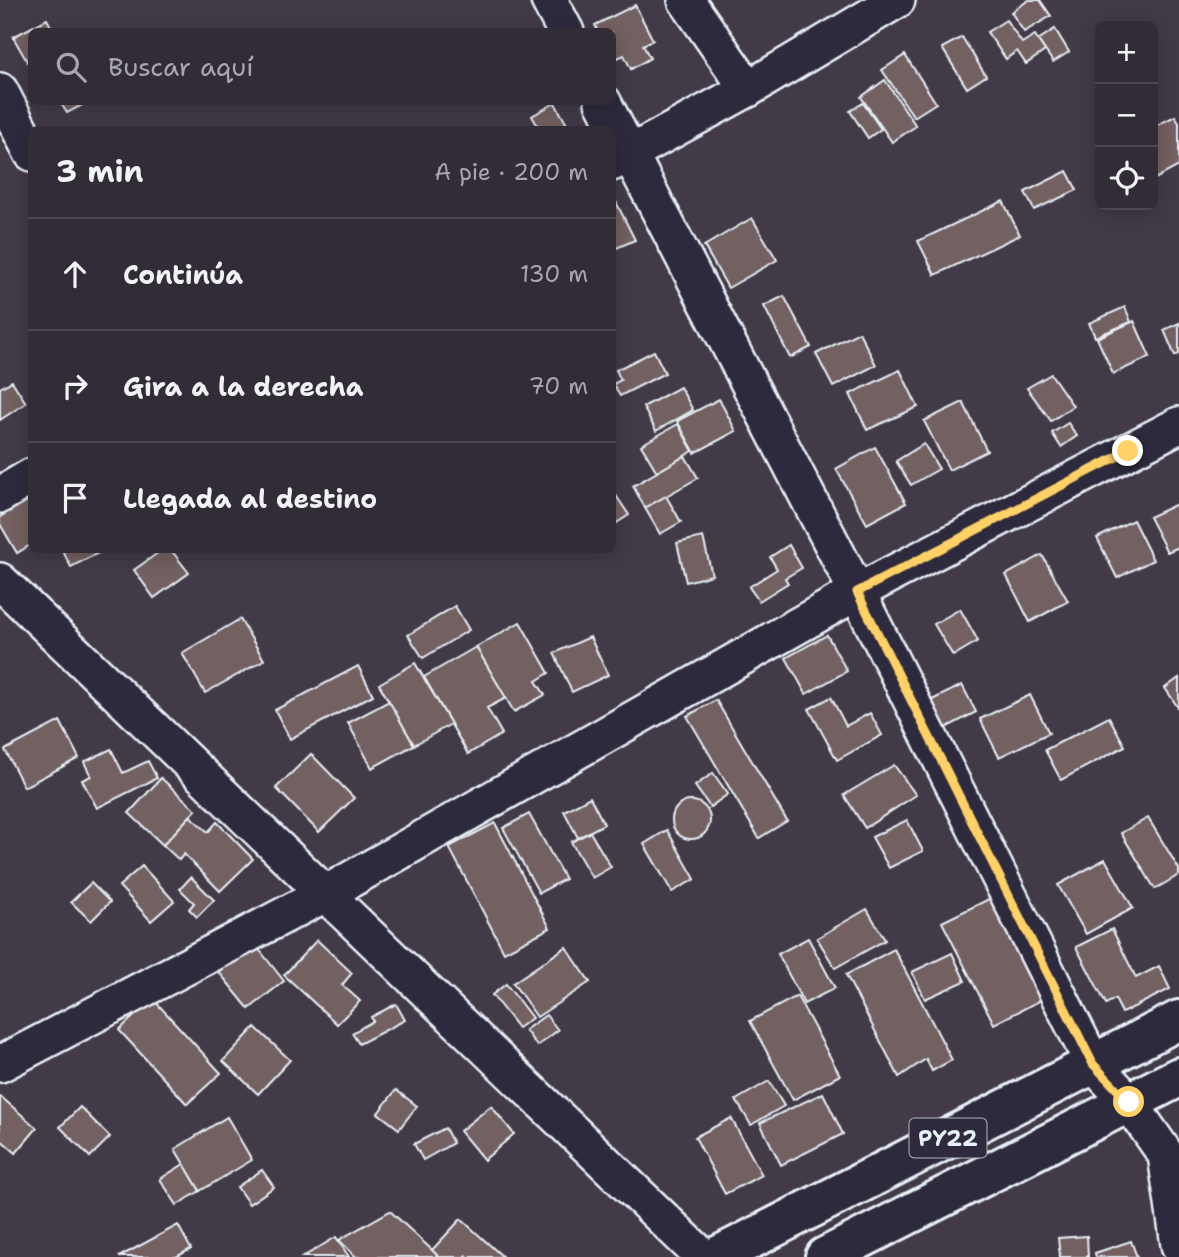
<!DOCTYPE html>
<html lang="es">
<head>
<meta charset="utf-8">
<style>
  :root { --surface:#322c36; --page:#3a343e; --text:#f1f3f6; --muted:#a8a7ad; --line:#4d4851 }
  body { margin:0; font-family:"Shantell Sans",sans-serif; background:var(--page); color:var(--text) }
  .controls { position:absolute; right:21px; top:21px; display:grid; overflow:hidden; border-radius:10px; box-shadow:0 4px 18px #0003 }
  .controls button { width:63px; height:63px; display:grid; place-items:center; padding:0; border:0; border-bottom:2px solid var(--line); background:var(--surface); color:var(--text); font:35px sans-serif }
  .stop { position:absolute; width:21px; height:21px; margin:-16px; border:5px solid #ffd166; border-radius:50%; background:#fff }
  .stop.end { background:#ffd166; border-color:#fff; box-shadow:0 2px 7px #0008 }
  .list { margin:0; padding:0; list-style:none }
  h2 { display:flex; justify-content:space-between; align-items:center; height:91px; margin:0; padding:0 28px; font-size:30px }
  h2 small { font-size:23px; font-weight:400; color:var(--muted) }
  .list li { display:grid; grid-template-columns:46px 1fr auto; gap:21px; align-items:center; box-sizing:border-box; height:112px; padding:0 28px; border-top:2px solid var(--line) }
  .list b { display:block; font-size:26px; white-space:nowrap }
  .list em { font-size:23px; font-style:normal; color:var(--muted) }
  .icon { flex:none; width:38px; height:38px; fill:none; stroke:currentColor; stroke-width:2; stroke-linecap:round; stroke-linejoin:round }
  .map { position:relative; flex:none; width:1179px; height:1257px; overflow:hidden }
  .search { position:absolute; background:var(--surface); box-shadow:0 4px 18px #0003; left:28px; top:28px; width:588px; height:77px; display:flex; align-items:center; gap:18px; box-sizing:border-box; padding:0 24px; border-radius:10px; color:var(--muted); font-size:26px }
  .panel { position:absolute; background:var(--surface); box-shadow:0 4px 18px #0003; left:28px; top:126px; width:588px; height:427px; border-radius:10px }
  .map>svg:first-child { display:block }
  .building { fill:#736060; stroke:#e8f1f8; stroke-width:2 }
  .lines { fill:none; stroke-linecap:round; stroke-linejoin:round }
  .minor-casing { stroke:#e8f1f8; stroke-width:40 }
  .highway-casing { stroke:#e8f1f8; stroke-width:44 }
  .minor { stroke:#2f2a3d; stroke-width:35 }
  .highway { stroke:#2f2a3d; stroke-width:38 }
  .route { stroke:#ffd166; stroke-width:9 }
  .labels { text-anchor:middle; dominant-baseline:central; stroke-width:5; stroke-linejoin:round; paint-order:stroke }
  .shield { fill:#2f2a3d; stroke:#b0b5c0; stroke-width:2 }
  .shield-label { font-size:23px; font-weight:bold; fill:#e8f1f8 }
</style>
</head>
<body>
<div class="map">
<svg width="1179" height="1257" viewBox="0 0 1179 1257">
  <rect width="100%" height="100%" fill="#433a48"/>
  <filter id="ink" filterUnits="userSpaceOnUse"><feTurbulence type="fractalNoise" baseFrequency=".0143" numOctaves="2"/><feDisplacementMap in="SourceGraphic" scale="14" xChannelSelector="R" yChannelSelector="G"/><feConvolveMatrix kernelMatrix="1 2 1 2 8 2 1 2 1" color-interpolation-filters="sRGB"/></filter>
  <g filter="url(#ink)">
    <!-- building -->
    <g class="building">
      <polygon points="1029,0 1040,0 1051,16 1024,32 1011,12"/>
      <polygon points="635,5 653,40 643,45 650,58 631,69 624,55 613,60 612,59 612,32 598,32 595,25"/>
      <polygon points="47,19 54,32 32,32 32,70 13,37"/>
      <polygon points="1006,20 1022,43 1035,35 1045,51 1026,64 1017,51 1006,59 987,32"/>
      <polygon points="1055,29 1069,52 1053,62 1038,40"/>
      <polygon points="962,37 986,76 967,88 942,48"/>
      <polygon points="905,55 936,103 914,117 882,70"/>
      <polygon points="885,80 916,126 892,142 861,97"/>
      <polygon points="60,102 88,102 67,113"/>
      <polygon points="555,103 570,130 540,130 532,116"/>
      <polygon points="863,103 881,129 868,138 850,111"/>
      <polygon points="1175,116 1179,123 1179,166 1153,180 1153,127"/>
      <polygon points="1067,171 1077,190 1034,210 1025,192"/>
      <polygon points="615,200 635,240 612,250 612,201"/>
      <polygon points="1003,201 1020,235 935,275 918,241"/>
      <polygon points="752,218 777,260 728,288 704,246"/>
      <polygon points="784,296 811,347 790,358 764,306"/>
      <polygon points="1125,307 1131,322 1095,337 1089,323"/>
      <polygon points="1134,321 1150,357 1113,374 1097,338"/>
      <polygon points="1179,323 1179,354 1175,356 1164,330"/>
      <polygon points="859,332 876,365 833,387 816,354"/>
      <polygon points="654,351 665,373 620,396 613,384 621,380 616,370"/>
      <polygon points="900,370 918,407 867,430 850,394"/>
      <polygon points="1051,374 1073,406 1051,421 1027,388"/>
      <polygon points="12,381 26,403 0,420 0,388"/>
      <polygon points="680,387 693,410 656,431 643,407"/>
      <polygon points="719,399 736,431 695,453 677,421"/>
      <polygon points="963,402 987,451 949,470 924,421"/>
      <polygon points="1068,423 1077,436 1061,447 1052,433"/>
      <polygon points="678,424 693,451 657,472 641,445"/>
      <polygon points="924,444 939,469 911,485 896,461"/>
      <polygon points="875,447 906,503 867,524 836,469"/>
      <polygon points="685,456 698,478 645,508 633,486"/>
      <polygon points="613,491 629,515 612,526 612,492"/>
      <polygon points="666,496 681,522 660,534 645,508"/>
      <polygon points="29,499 32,504 32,544 17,553 0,524 0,517"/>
      <polygon points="1179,503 1179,547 1167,552 1149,517"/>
      <polygon points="1133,520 1153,560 1117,578 1097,538"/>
      <polygon points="703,537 712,575 686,582 677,543"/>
      <polygon points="789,545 802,568 785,578 788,583 759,601 749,587 777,569 770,557"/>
      <polygon points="62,550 104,550 71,567"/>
      <polygon points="162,550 171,550 189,573 154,598 134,570"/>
      <polygon points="1042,555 1068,601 1030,622 1006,575"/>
      <polygon points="455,606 469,630 423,658 408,635"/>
      <polygon points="960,609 978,641 953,656 934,624"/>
      <polygon points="240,619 264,660 205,693 182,653"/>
      <polygon points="520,622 549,673 536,681 545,695 514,712 476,647"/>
      <polygon points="827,635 847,671 806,694 786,658"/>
      <polygon points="590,637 608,675 572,692 554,653"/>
      <polygon points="476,647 506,698 487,708 502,734 468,754 424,677"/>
      <polygon points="415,663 451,724 414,745 379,684"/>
      <polygon points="358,666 373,695 290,739 275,710"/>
      <polygon points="1179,678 1179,709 1165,688"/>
      <polygon points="962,685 976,712 940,731 926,703"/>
      <polygon points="1030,695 1049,733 999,757 980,719"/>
      <polygon points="831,697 846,726 870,713 882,735 837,760 809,709"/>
      <polygon points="716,700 787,821 759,838 687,716"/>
      <polygon points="389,701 414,745 372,768 348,723"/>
      <polygon points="1109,717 1125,746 1061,780 1045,750"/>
      <polygon points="60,721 79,758 24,787 5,750"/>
      <polygon points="111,749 123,773 148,761 157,778 97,808 82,780 91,776 84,762"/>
      <polygon points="311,754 354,798 319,832 276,788"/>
      <polygon points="894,765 916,795 865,828 844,795"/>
      <polygon points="713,773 728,794 710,807 695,786"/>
      <polygon points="161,778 196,810 163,845 129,813"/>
      <polygon points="590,797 604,824 578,838 564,811"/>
      <circle cx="691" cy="820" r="19"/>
      <polygon points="529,814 565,879 539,893 503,828"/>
      <polygon points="190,816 208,832 217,822 253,859 220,891 184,854 179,860 163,845"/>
      <polygon points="1148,818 1179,869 1179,875 1155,889 1121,833"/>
      <polygon points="907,820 923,851 889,868 872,837"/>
      <polygon points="495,823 550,928 504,952 449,847"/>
      <polygon points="667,830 695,879 672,892 644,844"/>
      <polygon points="590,832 611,867 592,878 571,842"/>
      <polygon points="1105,859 1133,908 1086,934 1058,885"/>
      <polygon points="142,866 174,901 151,921 119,886"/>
      <polygon points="191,877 214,900 197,917 189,909 194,903 180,889"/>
      <polygon points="91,883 110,902 91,921 71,902"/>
      <polygon points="991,898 1043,999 994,1024 942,922"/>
      <polygon points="867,909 885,940 835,968 817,938"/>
      <polygon points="1112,929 1136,978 1159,966 1170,989 1122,1013 1115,999 1106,1004 1076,947"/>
      <polygon points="250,938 284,981 249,1009 214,966"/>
      <polygon points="808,938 835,988 804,1004 778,954"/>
      <polygon points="317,940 352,973 342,985 360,1001 337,1024 284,975"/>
      <polygon points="566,947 590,982 537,1017 513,983"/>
      <polygon points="894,949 952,1060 932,1071 926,1059 899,1077 846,975"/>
      <polygon points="952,953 965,981 925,999 912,972"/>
      <polygon points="506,984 532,1018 518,1028 492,995"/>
      <polygon points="797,996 840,1075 793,1100 750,1021"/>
      <polygon points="153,999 221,1073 187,1104 119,1030"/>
      <polygon points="396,1004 405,1020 359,1044 352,1033 373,1021 371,1017"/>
      <polygon points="546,1015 558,1030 537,1046 525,1030"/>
      <polygon points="255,1027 290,1060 258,1094 223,1061"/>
      <polygon points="769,1081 784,1106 751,1125 736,1100"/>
      <polygon points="396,1090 417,1106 399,1129 378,1113"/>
      <polygon points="823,1093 843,1134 781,1165 760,1123"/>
      <polygon points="0,1096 37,1128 16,1153 0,1139"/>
      <polygon points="491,1106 514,1134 484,1160 460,1131"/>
      <polygon points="80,1107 110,1137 90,1157 60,1127"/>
      <polygon points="227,1117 252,1160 200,1191 175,1149"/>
      <polygon points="731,1118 762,1175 725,1194 695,1137"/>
      <polygon points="445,1128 453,1143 423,1160 414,1144"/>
      <polygon points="184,1164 200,1191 177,1205 160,1179"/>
      <polygon points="262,1170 274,1187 249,1204 237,1187"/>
      <polygon points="390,1211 432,1250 439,1257 356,1257 339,1240"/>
      <polygon points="461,1219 502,1256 501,1257 468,1257 466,1255 464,1257 439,1257 432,1250"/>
      <polygon points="178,1225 191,1249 176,1257 119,1257"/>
      <polygon points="1087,1236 1088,1257 1060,1257 1058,1238"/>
      <polygon points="336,1237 349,1257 303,1257"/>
      <polygon points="1131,1241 1137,1257 1096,1257 1095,1253"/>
    </g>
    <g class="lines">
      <!-- minor casing -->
      <g class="minor-casing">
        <g id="minor">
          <polyline points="549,0 566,32"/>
          <polyline points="686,0 748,89"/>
          <polyline points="0,91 32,153"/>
          <polyline points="603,102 857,592 1093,1064 1129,1102 1166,1155 1179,1245"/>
          <polyline points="612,163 748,89 897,0"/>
          <polyline points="0,495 32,476"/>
          <polyline points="0,581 703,1257"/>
          <polyline points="0,1064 325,894 857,592 1179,425"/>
        </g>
      </g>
      <!-- highway casing -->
      <g class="highway-casing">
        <g id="highway">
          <polyline points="716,1257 1179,1020"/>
          <polyline points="825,1257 1179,1077"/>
        </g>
      </g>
      <!-- minor -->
      <use href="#minor" class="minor"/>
      <!-- highway -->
      <use href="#highway" class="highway"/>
    </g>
  </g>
  <g class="lines" filter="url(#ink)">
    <!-- route -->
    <polyline class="route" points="1128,451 857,592 1093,1064 1129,1102"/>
  </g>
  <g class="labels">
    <!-- shield labels -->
    <rect class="shield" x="909.5" y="1118.5" width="77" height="39" rx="5"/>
    <g class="shield-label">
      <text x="948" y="1138">PY22</text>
    </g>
  </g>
</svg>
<div class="controls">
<button>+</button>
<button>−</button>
<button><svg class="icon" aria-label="locate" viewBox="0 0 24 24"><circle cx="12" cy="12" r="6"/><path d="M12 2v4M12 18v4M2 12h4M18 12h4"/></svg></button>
</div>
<div class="stop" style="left:1129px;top:1102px"></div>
<div class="stop end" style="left:1128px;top:451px"></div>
<div class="search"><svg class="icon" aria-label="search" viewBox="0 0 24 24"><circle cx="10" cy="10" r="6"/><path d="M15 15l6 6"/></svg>Buscar aquí</div>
<section class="panel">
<h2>3 min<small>A pie · 200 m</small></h2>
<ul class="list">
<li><svg class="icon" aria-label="ahead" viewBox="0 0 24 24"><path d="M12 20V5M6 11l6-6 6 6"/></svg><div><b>Continúa</b></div><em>130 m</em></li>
<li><svg class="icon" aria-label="right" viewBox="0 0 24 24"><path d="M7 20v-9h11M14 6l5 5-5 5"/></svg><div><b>Gira a la derecha</b></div><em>70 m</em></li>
<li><svg class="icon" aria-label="arrive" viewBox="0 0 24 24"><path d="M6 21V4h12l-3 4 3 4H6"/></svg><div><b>Llegada al destino</b></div></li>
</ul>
</section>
</div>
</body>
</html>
